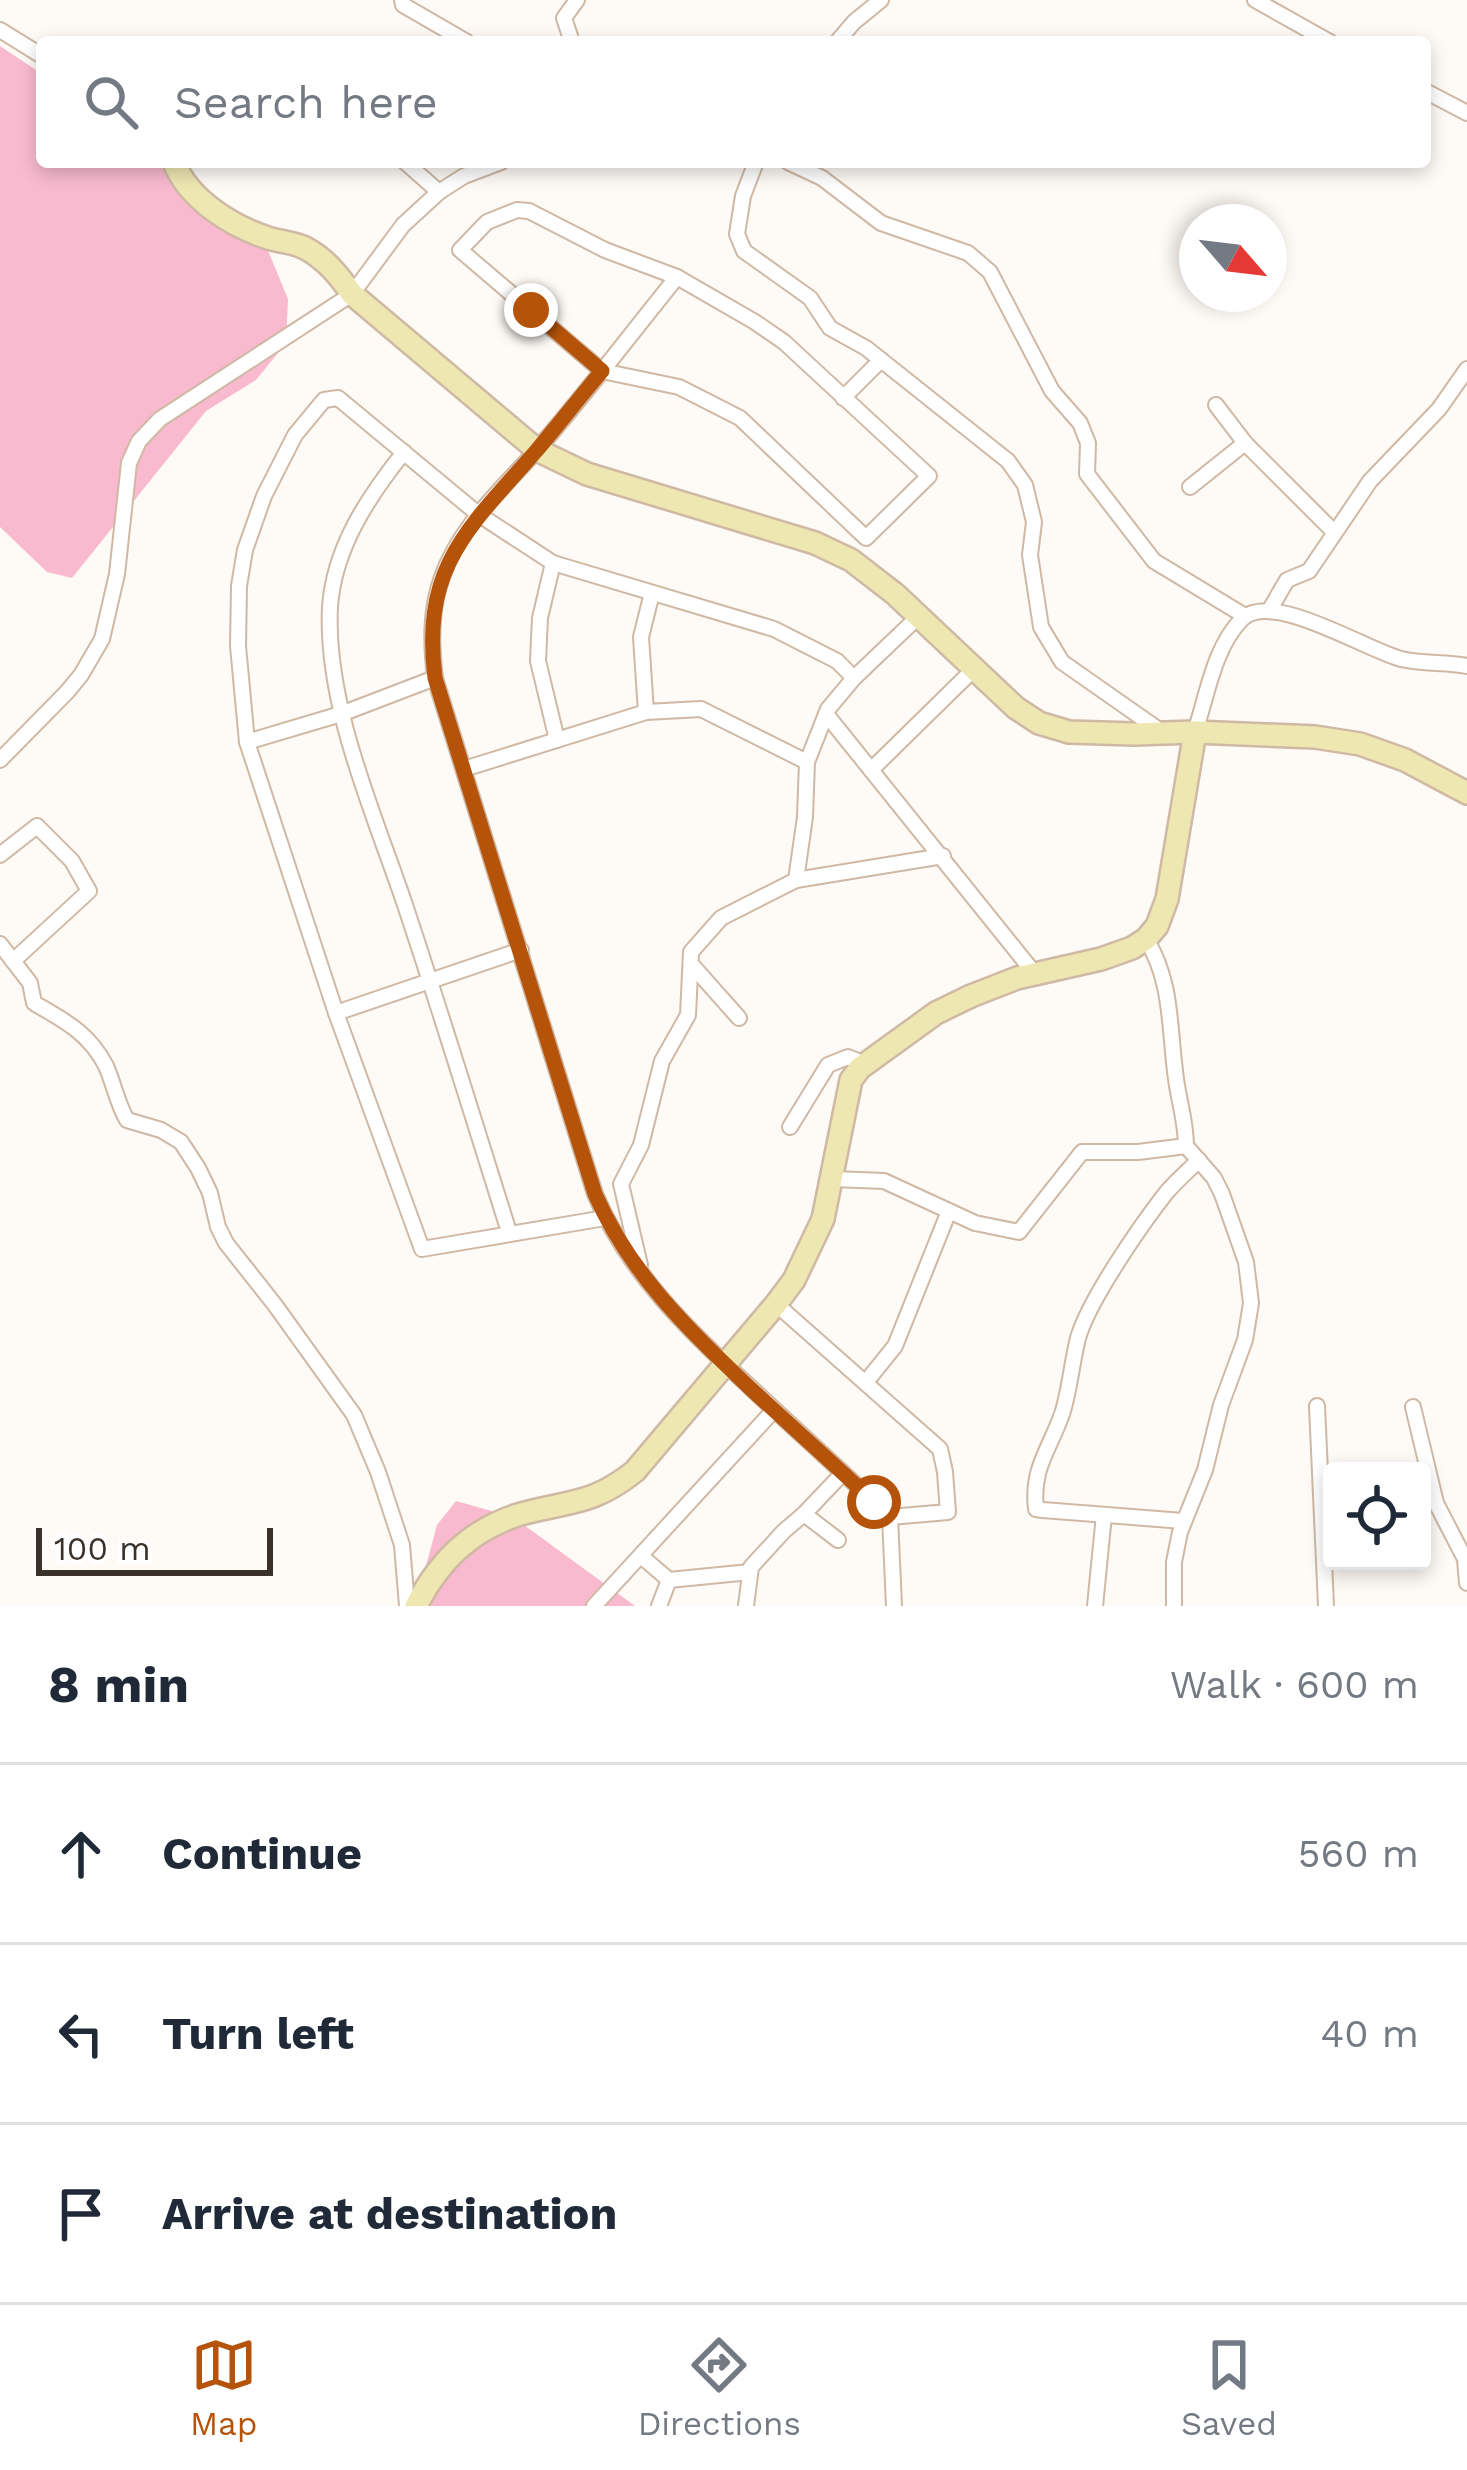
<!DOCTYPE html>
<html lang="en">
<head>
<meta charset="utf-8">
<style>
  :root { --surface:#fff; --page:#f6f6f7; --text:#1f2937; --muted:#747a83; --line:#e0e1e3; --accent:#b45309 }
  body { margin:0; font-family:"Work Sans",sans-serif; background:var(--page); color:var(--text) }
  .controls { position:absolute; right:36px; bottom:36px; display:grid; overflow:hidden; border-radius:12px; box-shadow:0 6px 18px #0003 }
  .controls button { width:108px; height:108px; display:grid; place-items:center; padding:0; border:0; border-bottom:3px solid var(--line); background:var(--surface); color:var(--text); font:60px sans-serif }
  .compass { position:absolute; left:1179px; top:204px; width:108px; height:108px; border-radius:50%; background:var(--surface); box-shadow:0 6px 18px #0003; rotate:118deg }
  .scale { position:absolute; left:36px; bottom:30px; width:237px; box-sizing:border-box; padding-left:12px; border:6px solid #3a322a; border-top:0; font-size:33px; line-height:42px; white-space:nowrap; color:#3a322a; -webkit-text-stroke:9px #fff; paint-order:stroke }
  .stop { position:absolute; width:36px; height:36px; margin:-27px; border:9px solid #b45309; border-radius:50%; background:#fff }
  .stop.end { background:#b45309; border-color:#fff; box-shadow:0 3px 12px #0008 }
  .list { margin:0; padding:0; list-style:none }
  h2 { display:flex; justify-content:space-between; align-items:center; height:156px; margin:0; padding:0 48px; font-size:51px }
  h2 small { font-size:39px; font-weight:400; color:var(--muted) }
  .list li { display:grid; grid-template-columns:78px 1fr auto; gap:36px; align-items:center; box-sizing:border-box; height:180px; padding:0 48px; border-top:3px solid var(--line) }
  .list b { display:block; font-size:45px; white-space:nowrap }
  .list em { font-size:39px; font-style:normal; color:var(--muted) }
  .icon { flex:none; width:66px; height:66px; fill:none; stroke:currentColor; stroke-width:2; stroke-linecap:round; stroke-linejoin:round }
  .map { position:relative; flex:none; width:1467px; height:1606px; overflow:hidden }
  .search { position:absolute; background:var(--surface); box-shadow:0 6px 18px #0003; left:36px; right:36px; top:36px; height:132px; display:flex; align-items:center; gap:30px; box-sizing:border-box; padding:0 42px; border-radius:12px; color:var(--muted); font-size:45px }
  .sheet { height:696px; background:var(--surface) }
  nav { display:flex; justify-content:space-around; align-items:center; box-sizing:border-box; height:168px; border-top:3px solid var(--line); background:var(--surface); font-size:33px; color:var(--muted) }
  nav a { display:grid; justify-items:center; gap:6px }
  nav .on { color:var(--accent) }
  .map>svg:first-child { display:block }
  .green { fill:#f9bacf }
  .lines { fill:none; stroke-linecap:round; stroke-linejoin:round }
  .street-casing { stroke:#cfb9a5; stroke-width:18 }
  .secondary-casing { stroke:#cfb9a5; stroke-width:26 }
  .street { stroke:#fff; stroke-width:14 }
  .secondary { stroke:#efe7b2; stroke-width:21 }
  .route { stroke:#b45309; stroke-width:15 }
</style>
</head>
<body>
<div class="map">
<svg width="1467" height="1606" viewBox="0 0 1467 1606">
  <rect width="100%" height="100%" fill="#fefaf6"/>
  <!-- green -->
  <g class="green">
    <polygon points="0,46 42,74 42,162 161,162 264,241 288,299 286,343 256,380 206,411 72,578 47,572 0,527"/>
    <polygon points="456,1501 513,1517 635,1606 415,1606 437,1525"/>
  </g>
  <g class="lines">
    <!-- street casing -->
    <g class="street-casing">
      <g id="street">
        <polyline points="402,0 403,5 467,42"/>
        <polyline points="1255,0 1330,42"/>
        <polyline points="0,30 42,56"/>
        <polyline points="572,42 564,18 577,0"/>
        <polyline points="837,42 854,22 881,0"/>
        <polyline points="1425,91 1467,113"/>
        <polyline points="405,162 439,192"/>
        <polyline points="756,162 743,196 737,234 744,251 810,298 830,328 866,348 1008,461 1025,485 1034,522 1030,555 1041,627 1062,662 1162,732"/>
        <polyline points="788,162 822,178 881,223 968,253 990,272 1052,391 1080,423 1088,443 1087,474 1154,561 1245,616"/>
        <polygon points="517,210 529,211 605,250 677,277 755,322 784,342 929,476 866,538 740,418 679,387 602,371 460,250 487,222"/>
        <path d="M677,277C630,335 585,395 536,451C501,490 460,526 442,577C430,610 431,644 435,678L595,1194C628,1272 688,1330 749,1386C796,1430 844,1473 890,1517L894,1606"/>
        <polyline points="843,398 881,360"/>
        <polyline points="1216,405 1245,443 1334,532"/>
        <path d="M404,452C368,497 334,548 330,607C325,706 375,815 406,908C442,1016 475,1124 509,1232"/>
        <polyline points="1190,487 1245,443"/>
        <polyline points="553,563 540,618 538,661 557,740"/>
        <polyline points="1269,611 1287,580 1309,571 1370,481 1439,409 1467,369"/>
        <polyline points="646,712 641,637 652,593"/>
        <polyline points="826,714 1035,974"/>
        <path d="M1195,732C1207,696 1214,647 1242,619C1272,590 1366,650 1401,659C1422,664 1446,662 1467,666"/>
        <polyline points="247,742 341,714 435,678"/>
        <polyline points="0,760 67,692 81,675 102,639 117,574 129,463 139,441 160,419 352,294 403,225 439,192 464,176 501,162"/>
        <polyline points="464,769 646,712 701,709 807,762"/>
        <polyline points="871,770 974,669"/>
        <polyline points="0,855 37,826 72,861 89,891 13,961"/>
        <polyline points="796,880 805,817 807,762 828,709 854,678 919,616"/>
        <path d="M1146,939C1173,982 1169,1030 1176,1079C1179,1102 1186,1122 1186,1146L1214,1178L1222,1194L1246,1262L1251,1303L1245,1340L1221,1405L1205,1470L1180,1532L1174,1562V1606"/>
        <path d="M0,944L30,983L34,1003C65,1021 89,1033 106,1066C114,1084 117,1103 127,1120L161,1130L181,1142L198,1168L210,1193L218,1227L226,1243L275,1305L354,1415L378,1472L402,1545L407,1606"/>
        <polyline points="691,964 739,1018"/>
        <polyline points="336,1013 521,950"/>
        <polyline points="790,1127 828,1065 848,1057 865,1064"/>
        <polyline points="833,1179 884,1181 975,1223 1019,1232 1082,1152 1138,1152 1186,1146"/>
        <polyline points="605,1218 422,1249 336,1013 247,742 238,646 239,586 245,550 264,496 295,435 324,400 338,398 478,514 553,563 774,629 837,661 854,678"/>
        <polyline points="640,1265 621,1184 641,1145 662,1061 688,1015 691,952 721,918 796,880 943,856"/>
        <polyline points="776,1304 940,1449 945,1472 948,1512 890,1517"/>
        <polyline points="866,1382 895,1346 949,1211"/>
        <polyline points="1317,1406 1326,1606"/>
        <polyline points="1413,1407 1436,1503 1465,1559 1467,1583"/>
        <polyline points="804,1514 838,1540"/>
        <path d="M1183,1521L1043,1510L1036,1509C1031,1467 1051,1448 1063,1411C1070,1387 1072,1362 1078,1338C1089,1300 1141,1225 1166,1193C1176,1181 1188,1171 1199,1160"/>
        <polyline points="641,1556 669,1580"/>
        <polyline points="594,1606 774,1410"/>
        <polyline points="659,1606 669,1580 750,1572"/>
        <polyline points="746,1606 751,1567 784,1531 804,1514 843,1473"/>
        <polyline points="1095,1606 1104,1515"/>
      </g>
    </g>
    <!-- secondary casing -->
    <g class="secondary-casing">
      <g id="secondary">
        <path d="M174,162C188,199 231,226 268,238C280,242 293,242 305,248C326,259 339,276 352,294L537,450L587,474L815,543L851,560L895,594L1016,708L1039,723L1069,732L1134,734L1195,732L1315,737L1360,744L1405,760L1467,793"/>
        <path d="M416,1606C439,1561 471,1529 521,1514C568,1501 593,1505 635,1471L776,1304L794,1280L823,1219L851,1080L860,1068L936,1013L971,996L1017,978L1101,959L1132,948L1146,939L1157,926L1167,899L1195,732"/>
      </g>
    </g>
    <!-- street -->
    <use href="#street" class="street"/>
    <!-- secondary -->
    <use href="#secondary" class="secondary"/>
  </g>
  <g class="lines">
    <!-- route -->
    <path class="route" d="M531,310L602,371C580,397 559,424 537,450C469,528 421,565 435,678L595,1194C630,1274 689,1330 751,1389C792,1427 834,1464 874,1502"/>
  </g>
</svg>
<div class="controls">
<button><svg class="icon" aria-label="locate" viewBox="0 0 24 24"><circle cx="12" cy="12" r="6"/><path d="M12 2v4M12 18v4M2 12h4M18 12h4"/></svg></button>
</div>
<svg class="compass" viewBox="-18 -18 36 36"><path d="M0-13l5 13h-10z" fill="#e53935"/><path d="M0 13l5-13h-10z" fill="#747a83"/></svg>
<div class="scale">100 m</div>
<div class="stop" style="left:874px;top:1502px"></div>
<div class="stop end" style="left:531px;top:310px"></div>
<div class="search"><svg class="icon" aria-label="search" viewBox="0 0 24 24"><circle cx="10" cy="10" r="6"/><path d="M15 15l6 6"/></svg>Search here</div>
</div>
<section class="sheet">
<h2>8 min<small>Walk · 600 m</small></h2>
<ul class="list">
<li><svg class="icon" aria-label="ahead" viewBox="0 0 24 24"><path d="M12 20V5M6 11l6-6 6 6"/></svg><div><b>Continue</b></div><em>560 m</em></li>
<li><svg class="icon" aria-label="left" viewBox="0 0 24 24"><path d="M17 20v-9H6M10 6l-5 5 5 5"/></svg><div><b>Turn left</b></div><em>40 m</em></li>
<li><svg class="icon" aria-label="arrive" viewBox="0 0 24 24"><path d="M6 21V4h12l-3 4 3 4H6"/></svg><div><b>Arrive at destination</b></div></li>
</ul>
</section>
<nav>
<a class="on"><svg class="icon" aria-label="map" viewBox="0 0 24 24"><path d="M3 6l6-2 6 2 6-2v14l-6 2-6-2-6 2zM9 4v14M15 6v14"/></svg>Map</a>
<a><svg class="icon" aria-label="directions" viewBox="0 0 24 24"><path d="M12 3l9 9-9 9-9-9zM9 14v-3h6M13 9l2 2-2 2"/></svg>Directions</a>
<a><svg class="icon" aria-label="saved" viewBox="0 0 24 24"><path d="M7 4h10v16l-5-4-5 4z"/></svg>Saved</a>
</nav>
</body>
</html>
